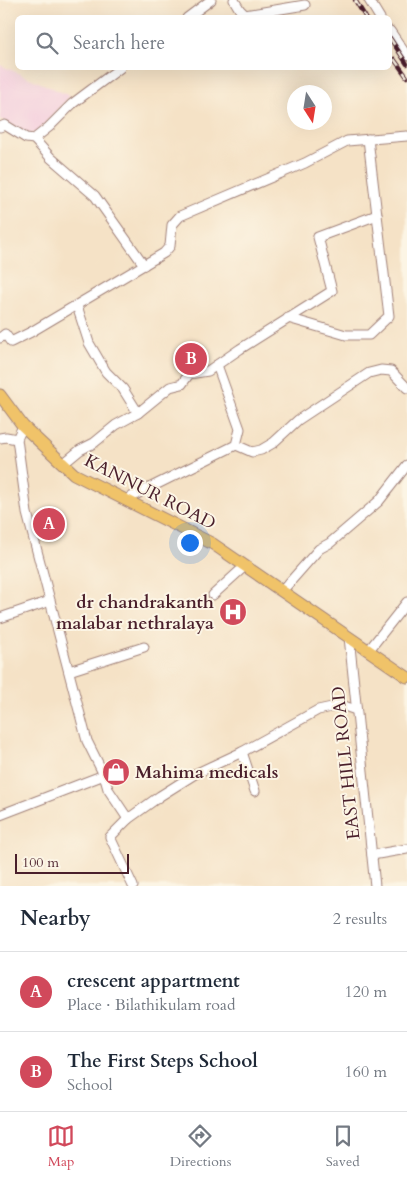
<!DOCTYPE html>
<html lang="en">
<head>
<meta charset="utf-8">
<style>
  :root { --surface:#fff; --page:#f2f2f3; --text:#1f2937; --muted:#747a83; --line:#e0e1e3; --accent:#d1495b }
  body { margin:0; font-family:Cardo,serif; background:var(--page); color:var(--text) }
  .compass { position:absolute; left:287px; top:85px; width:45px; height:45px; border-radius:50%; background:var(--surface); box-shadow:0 5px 20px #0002; rotate:168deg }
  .scale { position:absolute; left:15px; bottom:12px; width:114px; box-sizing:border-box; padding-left:5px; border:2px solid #4a1f2b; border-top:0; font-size:14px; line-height:18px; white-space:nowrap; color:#4a1f2b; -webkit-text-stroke:4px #fcf5e5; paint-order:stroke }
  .you { position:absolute; left:189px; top:542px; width:18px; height:18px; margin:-12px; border:4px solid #fff; border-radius:50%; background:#1a73e8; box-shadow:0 0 0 8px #1a73e833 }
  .badge { display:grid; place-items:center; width:32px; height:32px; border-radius:50%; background:var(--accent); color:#fff; font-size:16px; font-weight:700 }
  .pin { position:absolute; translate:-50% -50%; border:2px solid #fff; box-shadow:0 1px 5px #0006 }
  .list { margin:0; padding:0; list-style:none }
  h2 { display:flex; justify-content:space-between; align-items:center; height:65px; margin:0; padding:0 20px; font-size:21px }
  h2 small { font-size:16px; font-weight:400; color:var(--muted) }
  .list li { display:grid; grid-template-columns:32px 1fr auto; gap:15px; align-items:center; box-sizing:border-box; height:80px; padding:0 20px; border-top:1px solid var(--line) }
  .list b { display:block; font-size:19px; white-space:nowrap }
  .list p { margin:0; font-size:16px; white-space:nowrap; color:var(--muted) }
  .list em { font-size:16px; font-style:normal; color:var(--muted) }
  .icon { flex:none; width:28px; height:28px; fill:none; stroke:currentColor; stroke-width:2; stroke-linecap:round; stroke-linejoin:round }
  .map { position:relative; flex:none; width:407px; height:886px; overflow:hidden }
  .search { position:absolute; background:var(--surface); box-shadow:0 5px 20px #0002; left:15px; right:15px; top:15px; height:55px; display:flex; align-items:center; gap:12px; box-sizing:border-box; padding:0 18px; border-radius:8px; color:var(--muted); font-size:19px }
  .sheet { height:225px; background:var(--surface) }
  nav { display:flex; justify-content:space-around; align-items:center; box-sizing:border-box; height:70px; border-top:1px solid var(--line); background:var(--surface); font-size:14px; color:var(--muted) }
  nav a { display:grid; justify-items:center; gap:2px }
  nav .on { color:var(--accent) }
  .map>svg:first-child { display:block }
  .built { fill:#f4cfde }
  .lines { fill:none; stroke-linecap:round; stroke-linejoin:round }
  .minor-casing { stroke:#a08078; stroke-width:11 }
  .major-casing { stroke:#a08078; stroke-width:13 }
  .minor { stroke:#fff; stroke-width:9 }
  .major { stroke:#f0c369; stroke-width:11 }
  .rail-casing { stroke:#4a1f2b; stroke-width:4.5 }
  .rail { stroke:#fcf5e5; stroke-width:2.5; stroke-dasharray:8; stroke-linecap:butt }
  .labels { text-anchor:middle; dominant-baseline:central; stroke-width:4; stroke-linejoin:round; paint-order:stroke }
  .street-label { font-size:18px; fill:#4a1f2b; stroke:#fcf5e5 }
  .poi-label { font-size:18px; font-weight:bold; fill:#4a1f2b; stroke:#fcf5e5; text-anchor:end }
</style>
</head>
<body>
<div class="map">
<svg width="407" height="886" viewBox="0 0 407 886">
  <rect width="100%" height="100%" fill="#fcf5e5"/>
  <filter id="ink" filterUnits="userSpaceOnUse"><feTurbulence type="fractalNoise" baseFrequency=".02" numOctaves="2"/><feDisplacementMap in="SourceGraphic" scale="10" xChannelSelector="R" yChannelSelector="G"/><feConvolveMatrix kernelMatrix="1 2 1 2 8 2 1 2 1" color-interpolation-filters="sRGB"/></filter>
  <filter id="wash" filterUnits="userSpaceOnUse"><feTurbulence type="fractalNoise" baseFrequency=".0096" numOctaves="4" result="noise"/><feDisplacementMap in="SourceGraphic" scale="20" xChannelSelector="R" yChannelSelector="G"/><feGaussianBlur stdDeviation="1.12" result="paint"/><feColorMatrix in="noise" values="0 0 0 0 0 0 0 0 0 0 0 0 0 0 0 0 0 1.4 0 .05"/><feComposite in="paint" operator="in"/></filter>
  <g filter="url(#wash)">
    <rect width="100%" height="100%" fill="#f5e2c6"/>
    <!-- built -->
    <polygon class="built" points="0,65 70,96 36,133 28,134 0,119"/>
  </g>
  <g filter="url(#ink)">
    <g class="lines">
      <!-- minor casing -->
      <g class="minor-casing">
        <g id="minor">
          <polyline points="234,0 240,10 245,15 305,5"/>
          <polyline points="369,0 380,18"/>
          <polyline points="187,18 211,0"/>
          <polyline points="390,31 407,56"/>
          <polyline points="0,127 5,125 26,138 34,139 49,127 72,104 120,68"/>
          <polyline points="34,139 51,158 95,196 144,265"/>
          <polyline points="77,306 89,343 106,372 123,389 138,413"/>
          <polyline points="288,318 346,335 369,335 389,316 368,139"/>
          <polyline points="0,338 5,334 11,342 31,332 164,253 170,246 172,225 180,216 305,163 347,141 407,136"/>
          <polyline points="23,426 17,439 27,513 87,741 104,775 108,789 128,819 110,837 133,886"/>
          <polyline points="0,438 6,437 17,439"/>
          <polyline points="236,445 252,452 261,450 273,443 298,420 369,373 381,370 391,371 407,388"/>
          <polyline points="63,464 80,450 94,443 116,425 138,413 170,387 182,384 189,374 208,371 240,349 332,291 318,237 377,215"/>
          <polyline points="125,500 236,445 240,429 217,365"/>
          <polyline points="282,591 319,549 330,543 379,501 407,465"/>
          <polyline points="213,595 245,566"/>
          <polyline points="0,618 50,601"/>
          <polyline points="349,637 375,886"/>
          <polyline points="369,650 407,602"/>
          <polyline points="69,671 144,647"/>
          <polyline points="242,752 255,791"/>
          <polyline points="0,815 104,775"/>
          <polyline points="128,819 160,796 195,774 242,752 318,710 341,705 356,710"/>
          <polyline points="372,855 407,849"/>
        </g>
      </g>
      <!-- major casing -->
      <g class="major-casing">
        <polyline id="major" points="0,395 23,426 74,474 213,544 407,677"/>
      </g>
      <!-- minor -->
      <use href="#minor" class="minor"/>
      <!-- major -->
      <use href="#major" class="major"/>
      <!-- rail casing -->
      <g class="rail-casing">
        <g id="rail">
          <polyline points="355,0 366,18"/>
          <polyline points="390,38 407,64"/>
          <polyline points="394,59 407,77"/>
        </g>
      </g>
      <!-- rail -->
      <use href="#rail" class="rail"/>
    </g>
  </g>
  <!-- icons -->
  <defs>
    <g id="hospital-disc" transform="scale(1.4375)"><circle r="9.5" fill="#d1495b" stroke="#fcf5e5"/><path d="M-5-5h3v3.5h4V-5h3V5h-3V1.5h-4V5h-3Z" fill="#fff"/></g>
    <g id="shop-disc" transform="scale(1.4375)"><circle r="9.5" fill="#d1495b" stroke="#fcf5e5"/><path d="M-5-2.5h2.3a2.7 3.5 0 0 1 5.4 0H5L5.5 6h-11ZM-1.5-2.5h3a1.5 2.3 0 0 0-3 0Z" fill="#fff"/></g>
  </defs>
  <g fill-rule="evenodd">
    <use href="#hospital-disc" x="233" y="612"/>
    <use href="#shop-disc" x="116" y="772"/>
  </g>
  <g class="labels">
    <!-- street labels -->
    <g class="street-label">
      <text transform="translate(150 492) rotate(27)">KANNUR ROAD</text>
      <text transform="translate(346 763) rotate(-96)">EAST HILL ROAD</text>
    </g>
    <!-- poi labels -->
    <g class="poi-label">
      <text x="214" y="602">dr chandrakanth<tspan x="214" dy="21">malabar nethralaya</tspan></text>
      <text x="135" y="772" text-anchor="start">Mahima medicals</text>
    </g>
  </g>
</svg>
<svg class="compass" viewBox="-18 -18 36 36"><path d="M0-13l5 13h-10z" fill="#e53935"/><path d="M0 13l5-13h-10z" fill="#747a83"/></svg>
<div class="scale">100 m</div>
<div class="you"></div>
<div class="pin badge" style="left:49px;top:524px">A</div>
<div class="pin badge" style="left:191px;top:359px">B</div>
<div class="search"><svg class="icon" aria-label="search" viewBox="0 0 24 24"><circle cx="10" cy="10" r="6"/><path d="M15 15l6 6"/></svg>Search here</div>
</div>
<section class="sheet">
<h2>Nearby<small>2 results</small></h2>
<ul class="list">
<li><span class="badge">A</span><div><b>crescent appartment</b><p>Place · Bilathikulam road</p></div><em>120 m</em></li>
<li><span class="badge">B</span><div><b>The First Steps School</b><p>School</p></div><em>160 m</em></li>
</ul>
</section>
<nav>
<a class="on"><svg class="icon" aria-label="map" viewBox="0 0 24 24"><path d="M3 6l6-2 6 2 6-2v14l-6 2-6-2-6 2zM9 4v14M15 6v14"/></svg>Map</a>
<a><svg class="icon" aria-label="directions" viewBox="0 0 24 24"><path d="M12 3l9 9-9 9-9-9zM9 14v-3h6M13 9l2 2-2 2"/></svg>Directions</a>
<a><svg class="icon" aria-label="saved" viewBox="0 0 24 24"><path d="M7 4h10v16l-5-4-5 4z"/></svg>Saved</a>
</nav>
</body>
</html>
